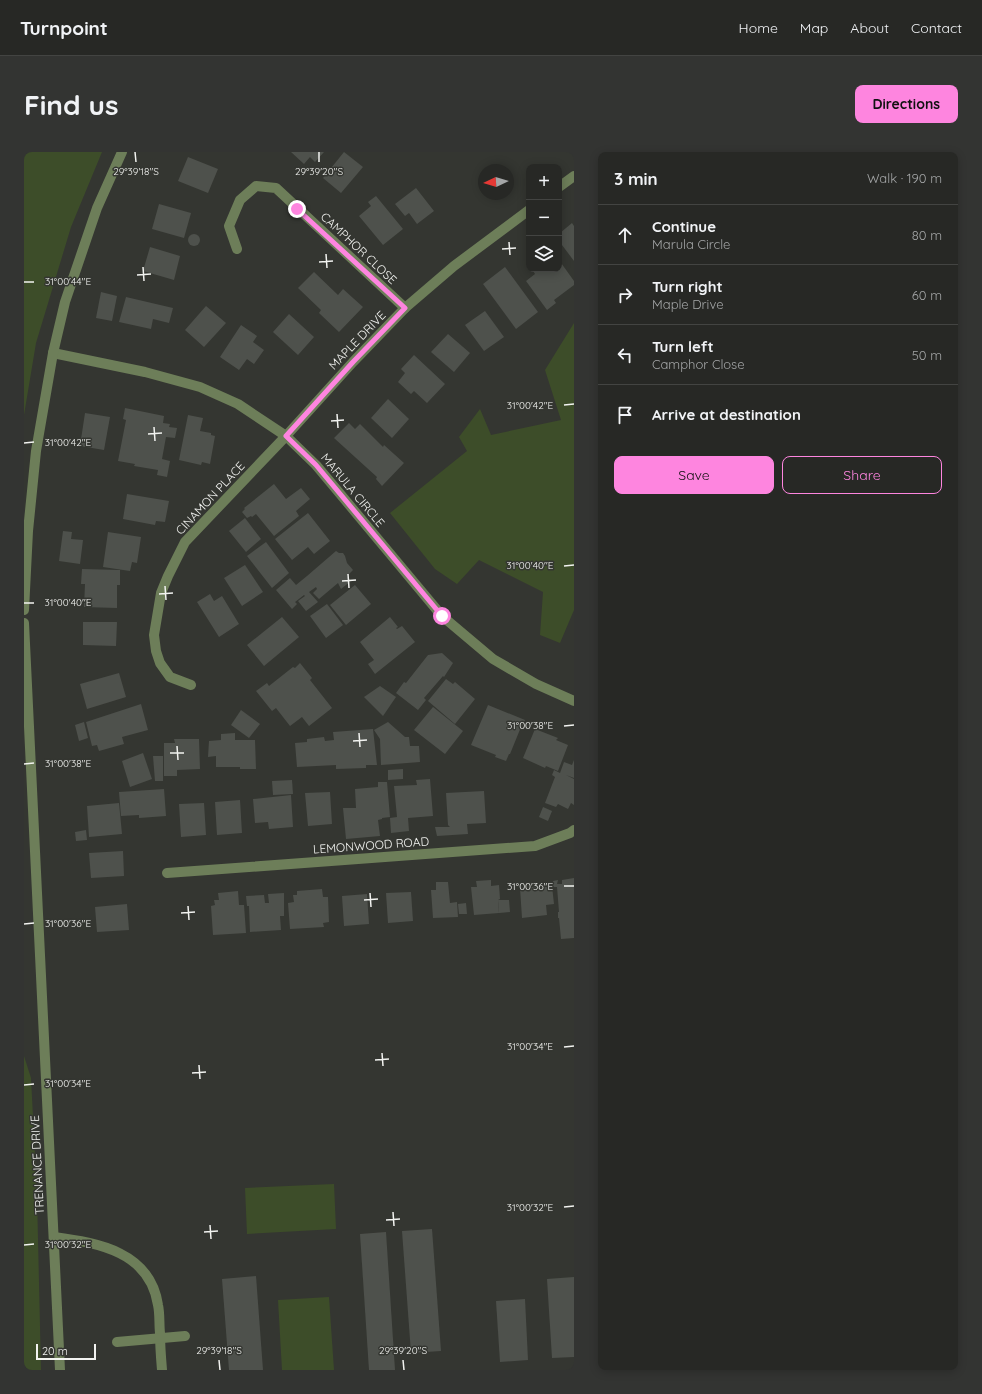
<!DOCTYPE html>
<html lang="en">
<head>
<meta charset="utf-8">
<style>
  :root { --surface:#272825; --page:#333432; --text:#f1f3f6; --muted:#a4a6a7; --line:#434442; --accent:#fe85df }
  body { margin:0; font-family:Quicksand,sans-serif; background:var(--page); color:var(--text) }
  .controls { position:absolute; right:12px; top:12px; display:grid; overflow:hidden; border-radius:8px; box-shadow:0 2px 10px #0003 }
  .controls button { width:36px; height:36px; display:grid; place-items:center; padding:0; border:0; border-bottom:1px solid var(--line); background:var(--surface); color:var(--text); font:20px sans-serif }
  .compass { position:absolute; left:454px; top:12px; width:36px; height:36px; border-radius:50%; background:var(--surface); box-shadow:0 2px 10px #0003; rotate:266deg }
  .scale { position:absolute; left:12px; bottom:10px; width:60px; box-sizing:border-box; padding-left:4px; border:2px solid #f2f3f0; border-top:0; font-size:11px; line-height:14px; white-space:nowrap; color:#f2f3f0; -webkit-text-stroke:3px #343631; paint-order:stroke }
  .stop { position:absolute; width:12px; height:12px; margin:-9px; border:3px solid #fe85df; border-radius:50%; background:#fff }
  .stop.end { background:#fe85df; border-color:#fff; box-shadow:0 1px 4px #0008 }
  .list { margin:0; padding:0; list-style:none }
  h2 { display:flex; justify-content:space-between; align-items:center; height:52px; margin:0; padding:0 16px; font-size:17px }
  h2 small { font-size:13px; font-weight:400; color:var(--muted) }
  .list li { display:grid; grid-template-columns:26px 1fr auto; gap:12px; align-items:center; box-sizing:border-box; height:60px; padding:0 16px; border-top:1px solid var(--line) }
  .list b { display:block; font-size:15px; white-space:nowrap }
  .list p { margin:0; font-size:13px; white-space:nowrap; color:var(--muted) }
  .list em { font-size:13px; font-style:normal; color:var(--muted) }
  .actions { display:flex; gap:8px; padding:12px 16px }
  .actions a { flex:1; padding:9px 0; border:1px solid var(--accent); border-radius:8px; text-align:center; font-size:14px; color:var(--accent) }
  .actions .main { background:var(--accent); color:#111 }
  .icon { flex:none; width:22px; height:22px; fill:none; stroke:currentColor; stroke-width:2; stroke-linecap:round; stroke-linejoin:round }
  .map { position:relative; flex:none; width:550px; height:1218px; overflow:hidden; border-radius:8px }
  header { display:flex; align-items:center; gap:24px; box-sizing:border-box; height:56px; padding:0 20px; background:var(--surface); border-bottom:1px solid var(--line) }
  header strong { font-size:19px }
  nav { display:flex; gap:22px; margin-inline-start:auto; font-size:14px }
  .intro { display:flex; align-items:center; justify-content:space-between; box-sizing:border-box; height:96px; padding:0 24px }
  h1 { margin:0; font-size:28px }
  .button { padding:10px 18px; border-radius:8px; background:var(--accent); color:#111; font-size:14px; font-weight:700 }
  main { display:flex; gap:24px; padding:0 24px }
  aside { flex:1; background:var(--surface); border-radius:8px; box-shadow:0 2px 10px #0003 }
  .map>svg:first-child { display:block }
  .green { fill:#3d4d29 }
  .building { fill:#4e514c }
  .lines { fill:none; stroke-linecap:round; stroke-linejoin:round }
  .minor { stroke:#6d7e59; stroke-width:10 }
  .route { stroke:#fe85df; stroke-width:5 }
  .ticks { fill:none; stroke:#f2f3f0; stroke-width:1.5 }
  .labels { text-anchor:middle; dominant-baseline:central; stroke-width:3; stroke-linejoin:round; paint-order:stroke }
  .street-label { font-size:12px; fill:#f2f3f0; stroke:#343631 }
  .ticks-label { font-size:10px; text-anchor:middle; fill:#f2f3f0; stroke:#343631; stroke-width:3; stroke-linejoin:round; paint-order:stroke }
</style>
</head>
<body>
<header>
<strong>Turnpoint</strong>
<nav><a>Home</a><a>Map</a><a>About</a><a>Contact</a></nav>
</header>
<div class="intro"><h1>Find us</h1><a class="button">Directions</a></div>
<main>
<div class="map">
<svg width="550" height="1218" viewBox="0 0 550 1218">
  <rect width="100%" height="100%" fill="#343631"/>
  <!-- green -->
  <g class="green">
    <polygon points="0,0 78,0 47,75 12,191 0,263"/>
    <polygon points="550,171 550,458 536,491 516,483 519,440 455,408 433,432 411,417 366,361 443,299 435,285 456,257 467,283 537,268 521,218"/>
    <polygon points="0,904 7,926 13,1043 17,1218 0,1218"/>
    <polygon points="310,1032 312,1077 223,1082 221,1036"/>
    <polygon points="305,1145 310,1218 258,1218 254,1148"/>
  </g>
  <!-- building -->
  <g class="building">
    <polygon points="267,0 300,0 291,10 286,5 280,12"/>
    <polygon points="320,0 339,15 317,41 299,26"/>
    <polygon points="164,5 194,17 184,41 154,29"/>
    <polygon points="392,36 410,59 393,72 385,61 381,64 371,52"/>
    <polygon points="352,44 379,77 359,93 335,64 347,54 344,50"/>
    <polygon points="135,52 167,61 160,86 128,77"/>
    <polygon points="548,71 550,74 550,109 535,89 535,84 537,83 536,81"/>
    <circle cx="170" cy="88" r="6"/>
    <polygon points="126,95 156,104 150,128 119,119"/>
    <polygon points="535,108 550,129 550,133 530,148 532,151 523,158 502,129 511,122 508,117 535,117"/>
    <polygon points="481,115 514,160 492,177 459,132"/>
    <polygon points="290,120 314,143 319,137 339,155 315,180 295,161 297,158 274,136"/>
    <polygon points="77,140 93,144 88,169 72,166"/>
    <polygon points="102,145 149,156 145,171 129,167 127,177 95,170"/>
    <polygon points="182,154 202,171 180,195 161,178"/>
    <polygon points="461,159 480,185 460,199 441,173"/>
    <polygon points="265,162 290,185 274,203 249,180"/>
    <polygon points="217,173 233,184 229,190 240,198 230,212 223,207 215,218 196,205"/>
    <polygon points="424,182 446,201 430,220 407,200"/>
    <polygon points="390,203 421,232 403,251 390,239 387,242 374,230 381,221 377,217"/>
    <polygon points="364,247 385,267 368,286 347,266"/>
    <polygon points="101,256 140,264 139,271 146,272 145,275 153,276 151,286 142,285 138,307 146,309 143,325 133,323 134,318 110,314 111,312 94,309 102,268 99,267"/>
    <polygon points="61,261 86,265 80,298 56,294"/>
    <polygon points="164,263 179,266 176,279 187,281 187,283 191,284 186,312 178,310 177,313 155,308"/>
    <polygon points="325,271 331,277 336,272 359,295 360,293 380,311 358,334 352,327 353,325 310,286"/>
    <polygon points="250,332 262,347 277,336 286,347 272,359 275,364 250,384 232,362 228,365 227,364 223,366 218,360 221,357 220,356"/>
    <polygon points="103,342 145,349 141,370 132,369 131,373 99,367"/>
    <polygon points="284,361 306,389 290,402 284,395 268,408 251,387"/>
    <polygon points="221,366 237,387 222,400 205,379"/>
    <polygon points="39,379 48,380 47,387 59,388 56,412 35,409"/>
    <polygon points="84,380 117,385 113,411 108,410 106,419 79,415"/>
    <polygon points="242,390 265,421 248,436 223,404"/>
    <polygon points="312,399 315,401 319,401 321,404 323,411 329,418 323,424 327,429 317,437 314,431 295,447 289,441 293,437 292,435 285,440 294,450 282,459 274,449 281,444 280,443 271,450 273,452 268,457 252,438 266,426 272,433 283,424 287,430 283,424"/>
    <polygon points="221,413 239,440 218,454 200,426"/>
    <polygon points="58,417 96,418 96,433 93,433 93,456 60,455 61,432 57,432"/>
    <polygon points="331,433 347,452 322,473 306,453"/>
    <polygon points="186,442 190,449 198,444 215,472 195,485 173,450"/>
    <polygon points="303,452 319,473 302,486 286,464"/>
    <polygon points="258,465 275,485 240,514 223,493"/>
    <polygon points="366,465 374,475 372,476 373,477 378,474 391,490 351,522 344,512 350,508 336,490"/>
    <polygon points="59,470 93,470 92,494 59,493"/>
    <polygon points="418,501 429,511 420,525 419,524 400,546 402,548 394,558 372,541 380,530 382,531 404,503"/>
    <polygon points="276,511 288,526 286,528 308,556 285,574 278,565 266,574 252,556 248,559 232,539 243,531 245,534 269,515 271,516"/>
    <polygon points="95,521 102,545 63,557 56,532"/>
    <polygon points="422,527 429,532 431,530 451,547 431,572 404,549"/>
    <polygon points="356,534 372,545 359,564 340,545"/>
    <polygon points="117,552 124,578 98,585 100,592 75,599 73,593 68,594 62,570"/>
    <polygon points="464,553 501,568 498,575 497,575 486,602 485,602 482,609 471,605 472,603 447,593"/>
    <polygon points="409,555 439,579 421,602 390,578"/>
    <polygon points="217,558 236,572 225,586 207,573"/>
    <polygon points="60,570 64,586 55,589 51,573"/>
    <polygon points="364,570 381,585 385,585 386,594 395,594 396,610 357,613 356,587 350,578"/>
    <polygon points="349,577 353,613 342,613 342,616 312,617 312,613 273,615 271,591 283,590 283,587 300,585 301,589 310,588 309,580"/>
    <polygon points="511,577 534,586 532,588 544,593 534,619 522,614 521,616 499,606"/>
    <polygon points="211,581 211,588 231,588 232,617 216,617 216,615 192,615 192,604 184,605 185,589 197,588 197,582"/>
    <polygon points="150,587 175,587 176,617 153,618 153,624 140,624 140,591 151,591"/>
    <polygon points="119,601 128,627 106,635 98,609"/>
    <polygon points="129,604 139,604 139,629 131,629"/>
    <polygon points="550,608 550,626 542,623 550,627 550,653 547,651 544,657 534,652 532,655 521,651 531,625 528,623 530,618 536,621 540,610 548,613"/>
    <polygon points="379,617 379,627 364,628 364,618"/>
    <polygon points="406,627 409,664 384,666 385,679 367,681 366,666 373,665 370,634 393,633 392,628"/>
    <polygon points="268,628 269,642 249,643 248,629"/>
    <polygon points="354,630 363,630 366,665 358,666 358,667 354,668 356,684 322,687 319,656 332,656 331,637 354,635"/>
    <polygon points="140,637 142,664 115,666 115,663 97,664 95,640"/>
    <polygon points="460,639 462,671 443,672 444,682 413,684 411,675 426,675 424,673 422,641"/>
    <polygon points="306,640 308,672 284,674 281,641"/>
    <polygon points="267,643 269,675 245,677 244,670 231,671 229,647"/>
    <polygon points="216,648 218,681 193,683 191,650"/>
    <polygon points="95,651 98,682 65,685 63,654"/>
    <polygon points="180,651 182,683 157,685 155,652"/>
    <polygon points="519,655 528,659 524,669 515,665"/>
    <polygon points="62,678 63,688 52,689 51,680"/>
    <polygon points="99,699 100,724 67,726 65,701"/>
    <polygon points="550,726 550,786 537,787 535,766 534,766 534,760 535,760 533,735 529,735 529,729 534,728 533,732 538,732 538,728"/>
    <polygon points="467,728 467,734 475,733 476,747 474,748 475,761 450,763 447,735 453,735 452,729"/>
    <polygon points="412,730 424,730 426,751 433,750 434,765 409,766 407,738 412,738"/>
    <polygon points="521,733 521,735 528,734 530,752 522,753 523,763 498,766 496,736"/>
    <polygon points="298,737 299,745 304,745 305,770 299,771 300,775 266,777 264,751 270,750 269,743 273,743 273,739"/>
    <polygon points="214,739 215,753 220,753 222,781 189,783 187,754 191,753 190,748 195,748 194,741"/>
    <polygon points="387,740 389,769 364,771 362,741"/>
    <polygon points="260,741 260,764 256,764 257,778 226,780 225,754 223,754 222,744 240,743 241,751 245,751 244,742"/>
    <polygon points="343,742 345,772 320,774 318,744"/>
    <polygon points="474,748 485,748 486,760 475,761"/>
    <polygon points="442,751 443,762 435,762 434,752"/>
    <polygon points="103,752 105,778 73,780 71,755"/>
    <polygon points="408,1077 417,1199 387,1201 378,1079"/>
    <polygon points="362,1080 371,1218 345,1218 336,1082"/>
    <polygon points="232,1124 239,1218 205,1218 198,1127"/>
    <polygon points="550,1125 550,1205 528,1206 523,1127"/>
    <polygon points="501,1147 504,1208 476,1210 472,1149"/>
  </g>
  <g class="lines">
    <!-- minor -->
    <g class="minor">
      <polyline points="535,35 550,24"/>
      <polyline points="213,97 205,74 216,48 232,34 252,36 381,156"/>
      <polyline points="29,201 121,220 176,235 214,252 262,284 292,313 418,464 469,507 512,532 550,549"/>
      <polyline points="0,458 4,379 12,299 29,201 41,150 73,56 98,0"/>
      <polyline points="0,471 36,1218"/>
      <polyline points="167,533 146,525 136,511 132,499 130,483 137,441 144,424 161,390 262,284 329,210 381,156 430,114 505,58"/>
      <polyline points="143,721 511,694 546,681 550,678"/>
      <path d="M30,1085C75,1091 126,1100 134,1153C136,1162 135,1172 136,1181C136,1193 137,1206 138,1218"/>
      <polyline points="93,1190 161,1184"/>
    </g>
  </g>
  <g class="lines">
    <!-- route -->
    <polyline class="route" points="273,57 381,156 329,210 262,284 292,313 418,464"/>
  </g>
  <!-- ticks -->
  <path class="ticks" d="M111,0L112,10M295,0V10M485,90L486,103M478,97L492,96M302,102L303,116M295,110L309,109M119,115L120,129M113,123L127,122M0,130H10M540,253L550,252M313,262L314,276M307,269L320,268M130,275L131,289M124,282L138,281M0,291L10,290M540,414L550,413M324,422L325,436M318,429L332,428M141,434L142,448M135,442L149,441M0,451H10M540,574L550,573M335,581L336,595M329,589L343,588M153,594L154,608M146,601H160M0,612L10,611M540,734H550M346,741L347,755M340,748L354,747M164,754L165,768M157,761L171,760M0,772L10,771M540,895L550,894M358,901L359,914M351,908L365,907M175,913L176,927M168,921L182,920M0,933L10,932M540,1055L550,1054M369,1060L370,1074M362,1068L376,1067M186,1073L187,1087M180,1080L194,1079M0,1093L10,1092M195,1208L196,1218M379,1208L380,1218"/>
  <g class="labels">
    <!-- street labels -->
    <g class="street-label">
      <text transform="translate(335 96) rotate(43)">CAMPHOR CLOSE</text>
      <text transform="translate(333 188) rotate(-46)">MAPLE DRIVE</text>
      <text transform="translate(329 338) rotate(50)">MARULA CIRCLE</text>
      <text transform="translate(186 346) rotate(-47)">CINAMON PLACE</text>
      <text transform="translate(347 693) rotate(-4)">LEMONWOOD ROAD</text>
      <text transform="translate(13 1013) rotate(-93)">TRENANCE DRIVE</text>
    </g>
  </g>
  <g class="ticks-label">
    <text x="112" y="23">29°39'18"S</text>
    <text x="295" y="23">29°39'20"S</text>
    <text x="44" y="133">31°00'44"E</text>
    <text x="506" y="257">31°00'42"E</text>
    <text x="44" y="294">31°00'42"E</text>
    <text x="506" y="417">31°00'40"E</text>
    <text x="44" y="454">31°00'40"E</text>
    <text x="506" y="577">31°00'38"E</text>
    <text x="44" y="615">31°00'38"E</text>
    <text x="506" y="738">31°00'36"E</text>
    <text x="44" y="775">31°00'36"E</text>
    <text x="506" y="898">31°00'34"E</text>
    <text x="44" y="935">31°00'34"E</text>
    <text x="506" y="1059">31°00'32"E</text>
    <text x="44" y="1096">31°00'32"E</text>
    <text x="195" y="1202">29°39'18"S</text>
    <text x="379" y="1202">29°39'20"S</text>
  </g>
</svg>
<div class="controls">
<button>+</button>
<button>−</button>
<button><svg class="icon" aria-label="layers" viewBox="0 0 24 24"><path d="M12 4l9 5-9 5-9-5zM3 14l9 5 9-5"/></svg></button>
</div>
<svg class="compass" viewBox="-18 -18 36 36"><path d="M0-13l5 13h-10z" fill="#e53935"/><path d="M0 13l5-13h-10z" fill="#a4a6a7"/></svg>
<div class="scale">20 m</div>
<div class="stop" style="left:418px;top:464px"></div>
<div class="stop end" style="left:273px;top:57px"></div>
</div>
<aside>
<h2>3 min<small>Walk · 190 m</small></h2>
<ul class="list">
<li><svg class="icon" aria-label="ahead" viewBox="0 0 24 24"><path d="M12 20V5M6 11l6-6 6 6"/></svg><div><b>Continue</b><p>Marula Circle</p></div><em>80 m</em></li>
<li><svg class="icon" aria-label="right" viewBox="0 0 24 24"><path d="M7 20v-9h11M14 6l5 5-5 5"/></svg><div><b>Turn right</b><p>Maple Drive</p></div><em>60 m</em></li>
<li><svg class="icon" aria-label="left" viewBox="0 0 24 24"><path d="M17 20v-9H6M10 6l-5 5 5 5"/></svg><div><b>Turn left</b><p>Camphor Close</p></div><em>50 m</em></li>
<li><svg class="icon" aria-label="arrive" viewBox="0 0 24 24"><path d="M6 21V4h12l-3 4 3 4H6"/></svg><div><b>Arrive at destination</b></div></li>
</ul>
<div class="actions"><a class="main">Save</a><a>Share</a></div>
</aside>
</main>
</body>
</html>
